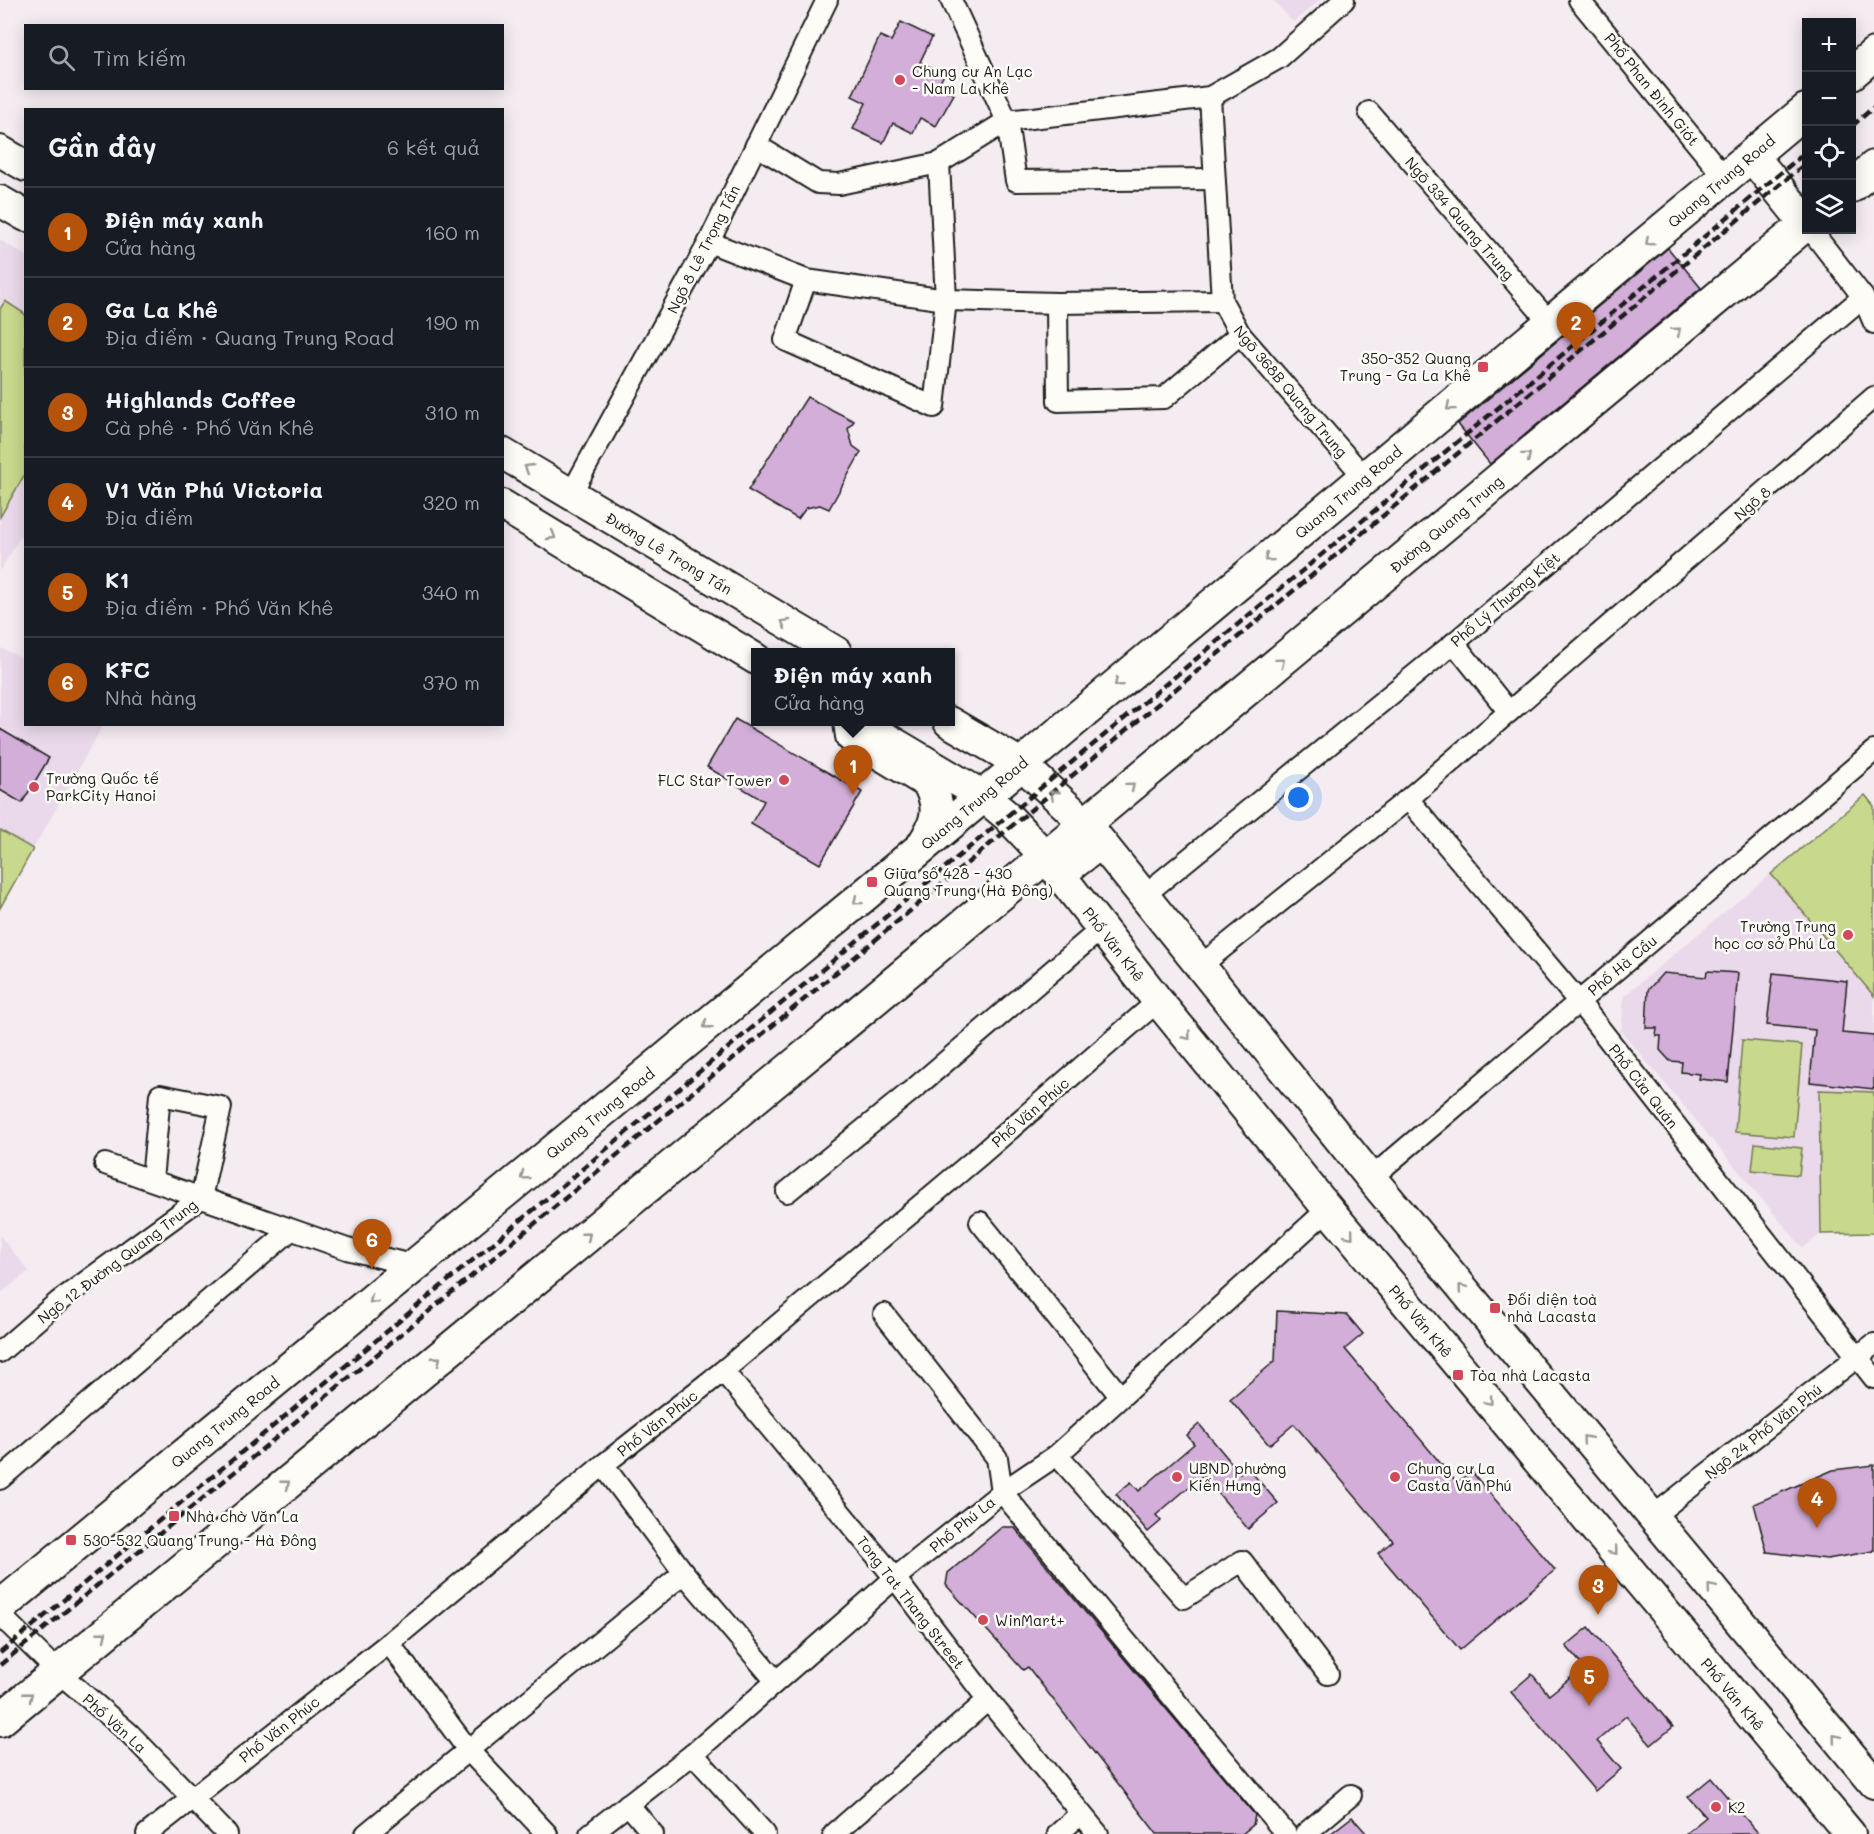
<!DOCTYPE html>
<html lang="vi">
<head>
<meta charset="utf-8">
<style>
  :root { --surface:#171b24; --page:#242831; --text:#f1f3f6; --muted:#9ea1a6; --line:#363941; --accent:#b45309 }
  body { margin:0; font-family:Mali,sans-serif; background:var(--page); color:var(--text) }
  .controls { position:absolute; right:18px; top:18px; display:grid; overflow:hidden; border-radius:0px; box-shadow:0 3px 15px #0003 }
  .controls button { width:54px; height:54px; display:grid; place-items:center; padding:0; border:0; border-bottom:2px solid var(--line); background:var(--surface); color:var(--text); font:30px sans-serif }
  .you { position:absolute; left:1299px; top:798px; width:21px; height:21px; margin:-15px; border:4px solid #fff; border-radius:50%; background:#1a73e8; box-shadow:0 0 0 9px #1a73e833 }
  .badge { display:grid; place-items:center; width:39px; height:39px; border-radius:50%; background:var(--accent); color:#fff; font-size:20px; font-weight:700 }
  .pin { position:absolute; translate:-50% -50px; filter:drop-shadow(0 2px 3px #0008) }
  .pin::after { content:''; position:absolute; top:32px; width:21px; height:18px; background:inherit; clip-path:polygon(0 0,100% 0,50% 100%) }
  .popup { position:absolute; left:751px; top:648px; width:204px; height:78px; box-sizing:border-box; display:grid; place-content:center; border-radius:0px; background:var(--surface); filter:drop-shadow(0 2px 4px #0005); font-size:20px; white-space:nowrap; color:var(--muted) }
  .popup b { font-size:22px; color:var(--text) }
  .popup::after { content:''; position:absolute; left:50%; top:100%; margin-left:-12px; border:12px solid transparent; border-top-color:var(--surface) }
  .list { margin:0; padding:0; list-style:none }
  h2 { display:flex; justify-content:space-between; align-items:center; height:78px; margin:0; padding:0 24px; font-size:26px }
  h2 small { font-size:20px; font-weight:400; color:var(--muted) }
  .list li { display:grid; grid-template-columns:39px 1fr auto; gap:18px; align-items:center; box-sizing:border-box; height:90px; padding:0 24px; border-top:2px solid var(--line) }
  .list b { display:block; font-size:22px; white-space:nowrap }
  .list p { margin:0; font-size:20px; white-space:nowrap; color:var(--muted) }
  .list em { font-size:20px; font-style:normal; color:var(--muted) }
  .icon { flex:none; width:33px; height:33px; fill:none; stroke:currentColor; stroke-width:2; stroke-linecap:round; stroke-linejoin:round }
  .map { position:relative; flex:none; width:1874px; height:1834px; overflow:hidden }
  .search { position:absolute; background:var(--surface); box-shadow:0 3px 15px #0003; left:24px; top:24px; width:480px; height:66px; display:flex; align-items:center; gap:15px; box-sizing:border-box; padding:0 21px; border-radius:0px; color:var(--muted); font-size:22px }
  .panel { position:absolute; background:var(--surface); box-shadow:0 3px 15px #0003; left:24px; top:108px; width:480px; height:618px; border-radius:0px }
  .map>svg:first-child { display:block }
  .built { fill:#ead9ea }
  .green { fill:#c8d88c; stroke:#727a54; stroke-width:1.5 }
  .building { fill:#d2aed8; stroke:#1c1c1c; stroke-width:1.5 }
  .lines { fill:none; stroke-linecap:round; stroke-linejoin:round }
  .minor-casing { stroke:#1c1c1c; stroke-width:24 }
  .primary-casing { stroke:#1c1c1c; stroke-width:34 }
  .trunk-casing { stroke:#1c1c1c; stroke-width:36 }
  .minor { stroke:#fdfcf7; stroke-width:20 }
  .primary { stroke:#fdfcf7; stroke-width:30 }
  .trunk { stroke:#fdfcf7; stroke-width:32 }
  .rail { stroke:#1c1c1c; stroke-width:4.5; stroke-dasharray:9 4.5; stroke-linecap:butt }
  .oneway { stroke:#989794 }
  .poi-dot { fill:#d1495b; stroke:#fdfcf7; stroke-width:2 }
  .labels { text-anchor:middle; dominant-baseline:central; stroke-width:5; stroke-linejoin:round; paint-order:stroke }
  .poi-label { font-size:15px; fill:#1c1c1c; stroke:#fdfcf7; text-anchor:start }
  .street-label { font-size:15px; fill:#1c1c1c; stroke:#fdfcf7 }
</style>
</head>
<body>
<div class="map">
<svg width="1874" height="1834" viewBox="0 0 1874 1834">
  <rect width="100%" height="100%" fill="#f4ecf1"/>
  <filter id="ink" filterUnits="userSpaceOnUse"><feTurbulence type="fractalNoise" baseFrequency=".0167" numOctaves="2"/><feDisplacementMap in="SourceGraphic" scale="12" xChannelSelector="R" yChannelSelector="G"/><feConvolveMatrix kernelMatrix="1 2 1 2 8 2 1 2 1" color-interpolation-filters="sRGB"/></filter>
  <g filter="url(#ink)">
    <!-- built -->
    <g class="built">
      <polygon points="1273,0 1320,0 1293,22"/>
      <polygon points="0,240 26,256 25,528 0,571"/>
      <polygon points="0,648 25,659 26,724 103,725 0,908"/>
      <polygon points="1865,795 1874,806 1874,1092 1819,1090 1821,1234 1803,1248 1621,1031 1624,996"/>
      <polygon points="0,1236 29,1271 0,1294"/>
    </g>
    <!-- green -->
    <g class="green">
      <polygon points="5,301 25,314 25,474 0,517 0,309"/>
      <polygon points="1865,795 1874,806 1874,996 1771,874"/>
      <polygon points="0,830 33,849 0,908"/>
      <polygon points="1742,1040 1802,1045 1794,1137 1735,1132"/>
      <polygon points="1819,1090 1874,1092 1874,1233 1821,1234"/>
      <polygon points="1755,1143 1802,1148 1799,1175 1752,1170"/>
    </g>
    <!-- building -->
    <g class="building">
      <polygon points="901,22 932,37 920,62 944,74 938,87 954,94 936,126 920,118 913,133 893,123 883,143 853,129 866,103 852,96 880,36 891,41"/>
      <polygon points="1668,248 1701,288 1490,464 1458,424"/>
      <polygon points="807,397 854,421 848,429 853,446 861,452 829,509 820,505 806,508 798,519 748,490"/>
      <polygon points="735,719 862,792 820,864 751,824 764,801 707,767"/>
      <polygon points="0,729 49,758 22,803 0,790"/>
      <polygon points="1707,971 1738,973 1728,1082 1699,1079 1700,1074 1681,1072 1682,1062 1670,1061 1660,1050 1661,1036 1656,1036 1657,1028 1646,1028 1648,990 1663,973 1706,977"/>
      <polygon points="1773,973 1847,981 1842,1033 1874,1036 1874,1089 1810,1082 1815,1030 1767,1025"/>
      <polygon points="1277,1311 1347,1315 1363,1334 1345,1349 1457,1483 1471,1471 1555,1570 1460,1650 1378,1553 1393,1541 1294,1424 1269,1445 1230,1399 1275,1361"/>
      <polygon points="1199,1424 1240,1473 1247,1467 1278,1503 1248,1529 1203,1475 1156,1515 1161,1521 1148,1532 1116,1494 1131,1482 1139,1491 1194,1444 1187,1435"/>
      <polygon points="1874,1465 1874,1551 1827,1559 1767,1552 1754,1504 1833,1470"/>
      <polygon points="1002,1527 1014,1527 1255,1815 1253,1825 1242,1834 1157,1834 1028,1667 1023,1670 946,1585 948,1573"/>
      <polygon points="1589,1627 1673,1727 1651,1745 1626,1716 1597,1741 1621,1769 1595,1791 1511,1692 1532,1674 1549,1695 1584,1667 1566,1646"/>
      <polygon points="1711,1778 1759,1834 1685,1834 1706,1817 1688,1797"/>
      <polygon points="1352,1817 1367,1834 1330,1834"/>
    </g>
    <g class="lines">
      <!-- minor casing -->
      <g class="minor-casing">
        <g id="minor">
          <polyline points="951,0 1007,121 1016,181 1214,179"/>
          <polyline points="1579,0 1725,178"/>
          <polyline points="1210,97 1222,301 1240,334 1365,478"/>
          <polyline points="1369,112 1551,324"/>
          <polyline points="756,145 818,183 839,184 939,163 1007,121 1210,97 1279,58 1344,0"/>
          <polyline points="1811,230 1863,297 1874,323"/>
          <polyline points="709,242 806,280 946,300 1057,303 1222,301"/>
          <polyline points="806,280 785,340 934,407 946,300 939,163"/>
          <polyline points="1057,303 1058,401 1164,398 1240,334"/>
          <polyline points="571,494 709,242 827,0"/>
          <polyline points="1454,643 1509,712"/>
          <polyline points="1408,799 1579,1002 1874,1378"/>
          <polyline points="1143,896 1454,643 1863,297"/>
          <polyline points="1200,966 1408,799 1874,397"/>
          <polyline points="105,1164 347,1249 415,1266"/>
          <polyline points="1371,1178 1874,751"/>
          <polyline points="152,1180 160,1095 221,1107 201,1198"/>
          <polyline points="787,1192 916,1087 1101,929"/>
          <polyline points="980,1222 1120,1396"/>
          <polyline points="884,1314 997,1458 1002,1492 1286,1834"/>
          <polyline points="0,1352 58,1302 201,1198"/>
          <polyline points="723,1371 895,1578 988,1700 1098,1834"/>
          <polyline points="1057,1455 1184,1598 1242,1561 1328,1674"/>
          <polyline points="603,1465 684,1573 775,1680"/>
          <polyline points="0,1479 291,1230"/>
          <polyline points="1652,1517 1874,1344"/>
          <polyline points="0,1615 58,1672 129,1733 227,1834"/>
          <polyline points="389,1643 469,1751 547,1834"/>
          <polyline points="693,1754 765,1834"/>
          <polyline points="628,1804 653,1834"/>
          <polyline points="147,1834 389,1643 603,1465 723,1371 979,1156 1158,1001"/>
          <polyline points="366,1834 684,1573"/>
          <polyline points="590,1834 693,1754 895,1578 1002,1492 1057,1455 1328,1209"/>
          <polyline points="834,1834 988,1700"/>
          <polyline points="1058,1834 1080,1814"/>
          <polyline points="1305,1834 1351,1795"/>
        </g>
      </g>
      <!-- primary casing -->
      <g class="primary-casing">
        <g id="primary">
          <polyline points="0,151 26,166"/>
          <polyline points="0,201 26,216"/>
          <polyline points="502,453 836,652"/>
          <polyline points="502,505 756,659"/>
          <polyline points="859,722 983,796 1007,816 1046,857 1158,1001 1328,1209 1850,1834"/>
          <polyline points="949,722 1021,764 1086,824 1371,1178 1874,1783"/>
          <polyline points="1060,874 1101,843"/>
        </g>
      </g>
      <!-- trunk casing -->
      <g class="trunk-casing">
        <g id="trunk">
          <polyline points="1852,73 1874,54"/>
          <polyline points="1752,156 1806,223"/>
          <polyline points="1852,186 1874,167"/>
          <path d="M850,722L852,736L928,782C942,807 938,822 923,845"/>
          <polyline points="0,1607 861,898 1806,110"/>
          <polyline points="0,1720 859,1012 1806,224"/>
        </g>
      </g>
      <!-- minor -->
      <use href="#minor" class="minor"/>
      <!-- primary -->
      <use href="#primary" class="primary"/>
      <!-- trunk -->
      <use href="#trunk" class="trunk"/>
      <!-- rail -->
      <g class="rail">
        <polyline points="1852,126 1874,107"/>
        <polyline points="0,1653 1806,152"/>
        <path d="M0,1665C605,1169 1204,664 1806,163"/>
      </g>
    </g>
    <!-- one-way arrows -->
    <defs><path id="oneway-chevron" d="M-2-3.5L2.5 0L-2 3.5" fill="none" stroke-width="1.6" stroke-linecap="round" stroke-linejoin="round" transform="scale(1.5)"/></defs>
    <g class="oneway">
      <use href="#oneway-chevron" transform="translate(1649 242) rotate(140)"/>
      <use href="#oneway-chevron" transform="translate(1677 331) rotate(-40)"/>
      <use href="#oneway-chevron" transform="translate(1450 407) rotate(140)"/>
      <use href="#oneway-chevron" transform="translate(1527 456) rotate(-40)"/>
      <use href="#oneway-chevron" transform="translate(528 468) rotate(-149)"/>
      <use href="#oneway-chevron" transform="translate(552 536) rotate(31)"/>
      <use href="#oneway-chevron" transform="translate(1268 558) rotate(140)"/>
      <use href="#oneway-chevron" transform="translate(785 623) rotate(-150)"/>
      <use href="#oneway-chevron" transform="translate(1281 662) rotate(-40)"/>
      <use href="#oneway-chevron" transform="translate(1118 683) rotate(140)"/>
      <use href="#oneway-chevron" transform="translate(1131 786) rotate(-40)"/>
      <use href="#oneway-chevron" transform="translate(1054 794) rotate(-137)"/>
      <use href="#oneway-chevron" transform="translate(857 901) rotate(140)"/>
      <use href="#oneway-chevron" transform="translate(707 1025) rotate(141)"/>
      <use href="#oneway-chevron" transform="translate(1187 1036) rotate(51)"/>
      <use href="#oneway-chevron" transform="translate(524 1176) rotate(141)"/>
      <use href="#oneway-chevron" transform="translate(1350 1235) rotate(50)"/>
      <use href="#oneway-chevron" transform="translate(587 1236) rotate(-39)"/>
      <use href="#oneway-chevron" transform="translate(1462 1288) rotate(-130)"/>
      <use href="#oneway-chevron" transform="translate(373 1300) rotate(141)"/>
      <use href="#oneway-chevron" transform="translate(437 1360) rotate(-39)"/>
      <use href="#oneway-chevron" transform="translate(1489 1401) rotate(50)"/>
      <use href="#oneway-chevron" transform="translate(1586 1439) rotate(-130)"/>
      <use href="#oneway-chevron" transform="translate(286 1484) rotate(-39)"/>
      <use href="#oneway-chevron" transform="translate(1614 1551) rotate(50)"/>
      <use href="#oneway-chevron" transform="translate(1711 1588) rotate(-130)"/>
      <use href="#oneway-chevron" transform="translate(103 1635) rotate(-39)"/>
      <use href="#oneway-chevron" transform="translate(29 1696) rotate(-39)"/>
      <use href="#oneway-chevron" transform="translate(1836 1738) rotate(-130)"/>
    </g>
  </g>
  <!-- markers -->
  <g class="poi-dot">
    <circle cx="900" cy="80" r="6"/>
    <rect x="1477" y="361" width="12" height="12" rx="3"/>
    <circle cx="784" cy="780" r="6"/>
    <circle cx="34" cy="787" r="6"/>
    <rect x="866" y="876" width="12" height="12" rx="3"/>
    <circle cx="1848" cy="935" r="6"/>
    <rect x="1489" y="1302" width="12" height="12" rx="3"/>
    <rect x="1452" y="1369" width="12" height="12" rx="3"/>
    <circle cx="1177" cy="1477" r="6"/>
    <circle cx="1395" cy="1477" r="6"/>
    <rect x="168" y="1510" width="12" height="12" rx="3"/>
    <rect x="65" y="1534" width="12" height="12" rx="3"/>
    <circle cx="983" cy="1620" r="6"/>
    <circle cx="1716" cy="1807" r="6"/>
  </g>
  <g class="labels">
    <!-- poi labels -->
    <g class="poi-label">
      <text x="912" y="71">Chung cư An Lạc<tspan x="912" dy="17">- Nam La Khê</tspan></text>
      <text x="1471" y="358" text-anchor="end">350-352 Quang<tspan x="1471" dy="17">Trung - Ga La Khê</tspan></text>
      <text x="46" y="778">Trường Quốc tế<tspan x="46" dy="17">ParkCity Hanoi</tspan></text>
      <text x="772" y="780" text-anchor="end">FLC Star Tower</text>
      <text x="884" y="873">Giữa số 428 - 430<tspan x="884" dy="17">Quang Trung (Hà Đông)</tspan></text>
      <text x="1836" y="926" text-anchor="end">Trường Trung<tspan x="1836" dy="17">học cơ sở Phú La</tspan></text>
      <text x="1507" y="1299">Đối diện toà<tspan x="1507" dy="17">nhà Lacasta</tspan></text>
      <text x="1470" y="1375">Tòa nhà Lacasta</text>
      <text x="1189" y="1468">UBND phường<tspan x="1189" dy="17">Kiến Hưng</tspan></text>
      <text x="1407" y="1468">Chung cư La<tspan x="1407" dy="17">Casta Văn Phú</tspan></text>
      <text x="186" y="1516">Nhà chờ Văn La</text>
      <text x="83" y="1540">530-532 Quang Trung - Hà Đông</text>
      <text x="995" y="1620">WinMart+</text>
      <text x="1728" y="1807">K2</text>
    </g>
    <!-- street labels -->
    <g class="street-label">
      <text transform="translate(1652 89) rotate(51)">Phố Phan Đình Giót</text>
      <text transform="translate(1721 181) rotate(-40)">Quang Trung Road</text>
      <text transform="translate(1460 218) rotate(49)">Ngõ 334 Quang Trung</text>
      <text transform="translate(703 249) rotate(-63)">Ngõ 8 Lê Trọng Tấn</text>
      <text transform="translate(1291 391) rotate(50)">Ngõ 368B Quang Trung</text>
      <text transform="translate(1348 492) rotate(-40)">Quang Trung Road</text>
      <text transform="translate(1752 503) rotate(-41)">Ngõ 8</text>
      <text transform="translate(1446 524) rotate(-40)">Đường Quang Trung</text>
      <text transform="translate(669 553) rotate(31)">Đường Lê Trọng Tấn</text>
      <text transform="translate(1505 599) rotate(-40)">Phố Lý Thường Kiệt</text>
      <text transform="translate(974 803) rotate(-40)">Quang Trung Road</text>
      <text transform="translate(1114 944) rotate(52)">Phố Văn Khê</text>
      <text transform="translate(1622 965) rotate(-40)">Phố Hà Cầu</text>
      <text transform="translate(1644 1086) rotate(52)">Phố Cửa Quán</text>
      <text transform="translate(1030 1112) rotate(-41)">Phố Văn Phúc</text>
      <text transform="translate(600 1113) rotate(-39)">Quang Trung Road</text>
      <text transform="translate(117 1261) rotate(-37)">Ngõ 12 Đường Quang Trung</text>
      <text transform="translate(1421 1321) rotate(50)">Phố Văn Khê</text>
      <text transform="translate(225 1422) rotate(-39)">Quang Trung Road</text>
      <text transform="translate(657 1423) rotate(-38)">Phố Văn Phúc</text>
      <text transform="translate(1763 1431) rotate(-38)">Ngõ 24 Phố Văn Phú</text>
      <text transform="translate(962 1524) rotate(-39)">Phố Phú La</text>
      <text transform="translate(911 1602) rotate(52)">Tong Tat Thang Street</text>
      <text transform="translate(1733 1694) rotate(50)">Phố Văn Khê</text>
      <text transform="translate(115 1723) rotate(42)">Phố Văn La</text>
      <text transform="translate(279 1729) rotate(-38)">Phố Văn Phúc</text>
    </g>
  </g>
</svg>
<div class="controls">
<button>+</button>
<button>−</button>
<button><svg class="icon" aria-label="locate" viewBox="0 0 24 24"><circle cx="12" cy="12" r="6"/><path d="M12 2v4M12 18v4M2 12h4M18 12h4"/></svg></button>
<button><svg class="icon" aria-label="layers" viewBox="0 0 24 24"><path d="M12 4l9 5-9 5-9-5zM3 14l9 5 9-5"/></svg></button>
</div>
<div class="you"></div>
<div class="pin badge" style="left:853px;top:795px">1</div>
<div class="popup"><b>Điện máy xanh</b>Cửa hàng</div>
<div class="pin badge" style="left:1576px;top:352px">2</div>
<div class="pin badge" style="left:1598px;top:1615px">3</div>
<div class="pin badge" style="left:1817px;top:1528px">4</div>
<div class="pin badge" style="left:1589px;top:1706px">5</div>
<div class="pin badge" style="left:372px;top:1269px">6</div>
<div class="search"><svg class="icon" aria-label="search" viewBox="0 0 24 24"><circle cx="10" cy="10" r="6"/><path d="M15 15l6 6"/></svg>Tìm kiếm</div>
<section class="panel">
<h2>Gần đây<small>6 kết quả</small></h2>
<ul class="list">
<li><span class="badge">1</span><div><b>Điện máy xanh</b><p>Cửa hàng</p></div><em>160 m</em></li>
<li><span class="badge">2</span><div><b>Ga La Khê</b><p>Địa điểm · Quang Trung Road</p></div><em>190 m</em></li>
<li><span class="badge">3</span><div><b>Highlands Coffee</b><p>Cà phê · Phố Văn Khê</p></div><em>310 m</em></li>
<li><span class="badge">4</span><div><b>V1 Văn Phú Victoria</b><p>Địa điểm</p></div><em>320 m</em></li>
<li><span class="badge">5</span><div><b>K1</b><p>Địa điểm · Phố Văn Khê</p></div><em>340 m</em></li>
<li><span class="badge">6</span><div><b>KFC</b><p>Nhà hàng</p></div><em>370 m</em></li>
</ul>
</section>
</div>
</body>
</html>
